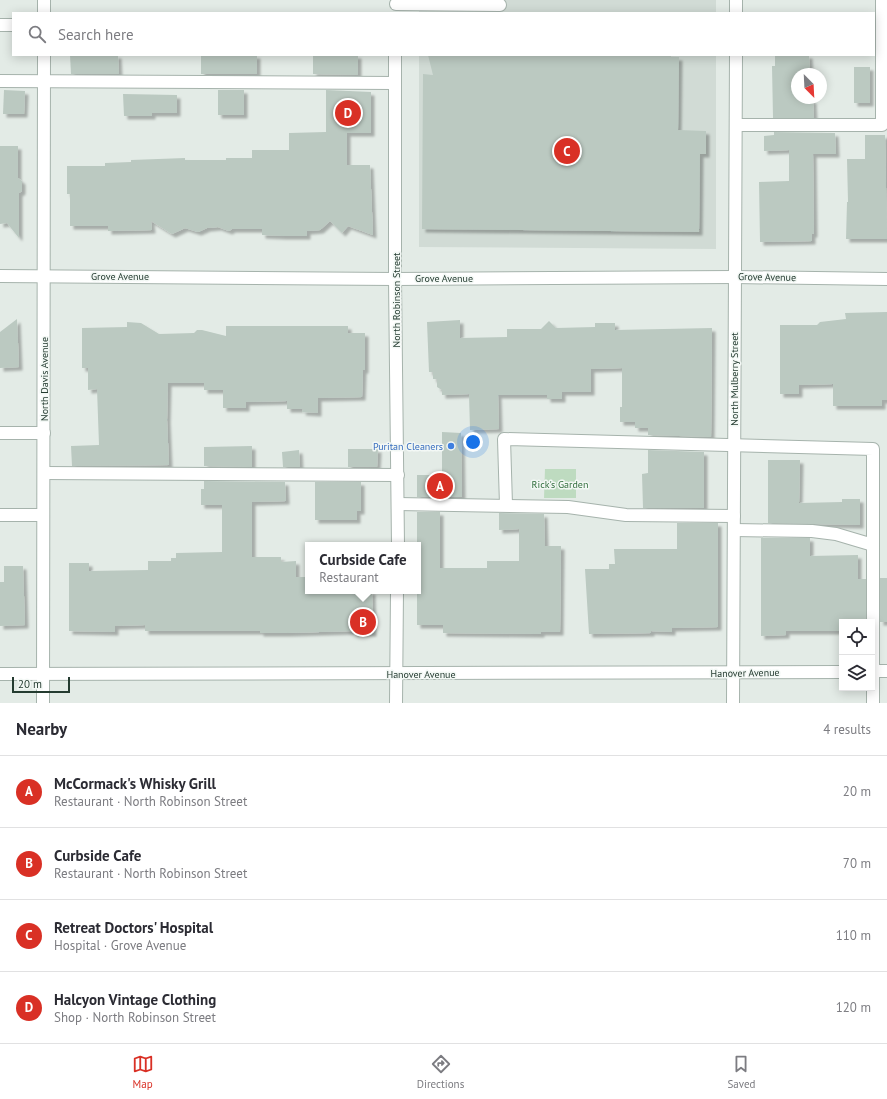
<!DOCTYPE html>
<html lang="en">
<head>
<meta charset="utf-8">
<style>
  :root { --surface:#fff; --page:#f2f2f3; --text:#2b2b33; --muted:#7c7c81; --line:#e1e1e2; --accent:#d93025 }
  body { margin:0; font-family:"PT Sans",sans-serif; background:var(--page); color:var(--text) }
  .controls { position:absolute; right:12px; bottom:12px; display:grid; overflow:hidden; border-radius:0px; box-shadow:0 2px 10px #0003 }
  .controls button { width:36px; height:36px; display:grid; place-items:center; padding:0; border:0; border-bottom:1px solid var(--line); background:var(--surface); color:var(--text); font:20px sans-serif }
  .compass { position:absolute; left:791px; top:68px; width:36px; height:36px; border-radius:50%; background:var(--surface); box-shadow:0 2px 10px #0003; rotate:156deg }
  .scale { position:absolute; left:12px; bottom:10px; width:58px; box-sizing:border-box; padding-left:4px; border:2px solid #243b30; border-top:0; font-size:11px; line-height:14px; white-space:nowrap; color:#243b30; -webkit-text-stroke:3px #f3f8f5; paint-order:stroke }
  .you { position:absolute; left:473px; top:442px; width:14px; height:14px; margin:-10px; border:3px solid #fff; border-radius:50%; background:#1a73e8; box-shadow:0 0 0 6px #1a73e833 }
  .badge { display:grid; place-items:center; width:26px; height:26px; border-radius:50%; background:var(--accent); color:#fff; font-size:13px; font-weight:700 }
  .pin { position:absolute; translate:-50% -50%; border:2px solid #fff; box-shadow:0 1px 4px #0006 }
  .popup { position:absolute; left:305px; top:542px; width:116px; height:52px; box-sizing:border-box; display:grid; place-content:center; border-radius:0px; background:var(--surface); filter:drop-shadow(0 1px 3px #0005); font-size:13px; white-space:nowrap; color:var(--muted) }
  .popup b { font-size:15px; color:var(--text) }
  .popup::after { content:''; position:absolute; left:50%; top:100%; margin-left:-8px; border:8px solid transparent; border-top-color:var(--surface) }
  .list { margin:0; padding:0; list-style:none }
  h2 { display:flex; justify-content:space-between; align-items:center; height:52px; margin:0; padding:0 16px; font-size:17px }
  h2 small { font-size:13px; font-weight:400; color:var(--muted) }
  .list li { display:grid; grid-template-columns:26px 1fr auto; gap:12px; align-items:center; box-sizing:border-box; height:72px; padding:0 16px; border-top:1px solid var(--line) }
  .list b { display:block; font-size:15px; white-space:nowrap }
  .list p { margin:0; font-size:13px; white-space:nowrap; color:var(--muted) }
  .list em { font-size:13px; font-style:normal; color:var(--muted) }
  .icon { flex:none; width:22px; height:22px; fill:none; stroke:currentColor; stroke-width:2; stroke-linecap:round; stroke-linejoin:round }
  .map { position:relative; flex:none; width:887px; height:703px; overflow:hidden }
  .search { position:absolute; background:var(--surface); box-shadow:0 2px 10px #0003; left:12px; right:12px; top:12px; height:44px; display:flex; align-items:center; gap:10px; box-sizing:border-box; padding:0 14px; border-radius:0px; color:var(--muted); font-size:15px }
  .sheet { height:340px; background:var(--surface) }
  nav { display:flex; justify-content:space-around; align-items:center; box-sizing:border-box; height:56px; border-top:1px solid var(--line); background:var(--surface); font-size:11px; color:var(--muted) }
  nav a { display:grid; justify-items:center; gap:2px }
  nav .on { color:var(--accent) }
  .map>svg:first-child { display:block }
  .built { fill:#d1dbd5 }
  .green { fill:#bedbc0 }
  .building { fill:#bbc9c1; filter:url(#shadow) }
  .lines { fill:none; stroke-linecap:round; stroke-linejoin:round }
  .minor-casing { stroke:#a6b3ac; stroke-width:14 }
  .minor { stroke:#fff; stroke-width:12 }
  .shop-dot { fill:#3f7fe0; stroke:#f3f8f5; stroke-width:1.5 }
  .labels { text-anchor:middle; dominant-baseline:central; stroke-width:3; stroke-linejoin:round; paint-order:stroke }
  .street-label { font-size:10px; fill:#243b30; stroke:#f3f8f5 }
  .shop-label { font-size:10px; fill:#366cbe; stroke:#f3f8f5; text-anchor:end }
  .park-label { font-size:10px; fill:#326e3d; stroke:#f3f8f5 }
</style>
</head>
<body>
<div class="map">
<svg width="887" height="703" viewBox="0 0 887 703">
  <defs>
    <filter id="shadow"><feDropShadow dx="3.5" dy="3.5" stdDeviation="1" flood-color="#0004"/></filter>
  </defs>
  <rect width="100%" height="100%" fill="#e3ebe6"/>
  <!-- built -->
  <g class="built">
    <rect x="419" y="0" width="297" height="13"/>
    <polygon points="419,55 716,55 716,249 419,247"/>
  </g>
  <!-- green -->
  <polygon class="green" points="545,469 576,469 576,498 544,498"/>
  <!-- building -->
  <g class="building">
    <polygon points="70,55 118,55 119,74 71,74"/>
    <rect x="201" y="55" width="56" height="19"/>
    <polygon points="313,55 358,55 358,75 313,74"/>
    <polygon points="428,55 671,55 671,57 679,57 678,130 706,131 706,154 700,154 699,232 422,229 423,74 433,75"/>
    <polygon points="775,55 809,55 810,74 797,74 797,98 811,98 811,100 813,100 814,118 773,118 772,66 775,66"/>
    <rect x="854" y="67" width="16" height="36"/>
    <polygon points="4,90 25,91 24,114 3,114"/>
    <rect x="218" y="90" width="26" height="25"/>
    <polygon points="326,90 371,92 371,133 347,133 347,165 370,165 373,235 348,226 342,233 330,221 320,230 307,231 307,236 283,236 262,235 262,229 232,229 229,231 218,227 207,228 198,232 185,228 172,234 151,221 152,230 108,231 108,226 70,226 70,194 67,194 67,166 105,166 105,163 131,162 131,160 185,158 185,160 226,160 226,158 252,158 252,150 289,150 289,133 326,132"/>
    <polygon points="123,94 177,95 177,113 152,113 152,116 124,116"/>
    <polygon points="774,132 835,133 836,154 813,154 814,234 812,234 812,241 760,242 759,182 789,181 789,150 764,151 764,136 774,135"/>
    <polygon points="865,135 885,135 887,239 846,239 847,202 848,202 847,159 865,159"/>
    <polygon points="0,146 18,146 18,178 22,181 22,191 19,193 19,238 7,223 0,224"/>
    <polygon points="887,312 887,400 882,400 882,406 833,406 833,384 799,385 799,394 780,394 780,325 817,325 820,322 846,319 845,313"/>
    <polygon points="17,319 19,367 0,368 0,332"/>
    <polygon points="460,320 460,338 507,337 507,329 541,329 549,321 556,328 595,327 595,323 615,323 615,330 712,328 711,437 648,435 648,428 635,428 635,422 620,422 620,407 622,407 622,368 591,369 591,392 562,392 562,399 547,399 547,395 498,395 499,429 470,430 469,394 442,395 442,390 437,387 437,379 433,379 433,372 429,372 427,322"/>
    <polygon points="127,322 141,323 159,334 194,333 197,330 202,330 226,336 226,326 348,326 348,333 365,333 365,370 363,370 362,397 318,398 318,413 302,412 303,409 287,409 287,401 246,402 246,408 223,408 223,390 204,390 204,383 168,383 167,420 169,465 72,466 71,446 99,445 97,389 88,390 88,368 82,368 82,328 127,327"/>
    <polygon points="442,432 461,433 462,497 417,497 417,475 442,475"/>
    <polygon points="252,446 252,467 204,466 204,447"/>
    <polygon points="348,449 378,449 377,467 348,467"/>
    <polygon points="299,450 300,467 283,467 282,452"/>
    <polygon points="648,450 704,452 704,508 643,508 642,474 648,473"/>
    <polygon points="768,460 800,460 799,503 842,502 842,499 860,499 860,525 768,523"/>
    <polygon points="204,481 285,482 286,501 252,502 252,557 281,557 281,562 296,561 296,577 308,577 308,591 372,591 373,633 353,633 353,631 287,633 260,633 260,631 145,631 145,625 115,626 115,632 69,631 69,563 89,563 89,571 148,570 148,561 171,561 171,558 176,558 176,553 222,552 222,505 201,505 201,489 204,489"/>
    <polygon points="315,482 361,482 361,511 357,511 357,520 315,520"/>
    <polygon points="417,512 440,512 440,568 487,568 487,561 519,561 519,529 499,530 499,513 544,514 545,546 561,546 560,632 541,632 541,634 443,633 443,625 417,625"/>
    <polygon points="677,523 718,523 718,627 672,628 672,632 651,631 651,633 589,634 585,569 609,569 609,564 615,564 614,549 677,549"/>
    <polygon points="761,538 810,538 810,556 858,555 858,579 866,579 866,622 842,622 842,631 786,631 786,635 761,636"/>
    <polygon points="4,566 23,566 25,625 0,626 0,582 4,582"/>
    <rect x="880" y="578" width="7" height="44"/>
  </g>
  <g class="lines">
    <!-- minor casing -->
    <g class="minor-casing">
      <g id="minor">
        <polyline points="396,4 500,5"/>
        <polyline points="44,13 44,0"/>
        <polyline points="736,13 736,0"/>
        <polyline points="0,25 13,25"/>
        <polyline points="395,55 395,279 398,545"/>
        <polyline points="0,81 395,83"/>
        <polyline points="736,125 882,125 882,0"/>
        <polyline points="0,276 395,279 735,277 887,279"/>
        <polyline points="0,433 44,433"/>
        <polyline points="44,473 398,475"/>
        <polyline points="398,504 568,507 626,515 734,516"/>
        <polyline points="506,505 504,439 873,449 873,703"/>
        <polyline points="0,515 43,515"/>
        <polyline points="734,530 812,531 836,534 873,545"/>
        <polyline points="872,671 887,671"/>
        <polyline points="0,674 842,672"/>
        <polyline points="43,703 44,55"/>
        <polyline points="396,703 397,591"/>
        <polyline points="733,703 736,55"/>
      </g>
    </g>
    <!-- minor -->
    <use href="#minor" class="minor"/>
  </g>
  <!-- markers -->
  <circle class="shop-dot" cx="451" cy="446" r="4"/>
  <g class="labels">
    <!-- street labels -->
    <g class="street-label">
      <text x="120" y="276">Grove Avenue</text>
      <text transform="translate(767 277) rotate(1)">Grove Avenue</text>
      <text x="444" y="278">Grove Avenue</text>
      <text transform="translate(396 300) rotate(-90)">North Robinson Street</text>
      <text transform="translate(44 379) rotate(-90)">North Davis Avenue</text>
      <text transform="translate(734 379) rotate(-90)">North Mulberry Street</text>
      <text transform="translate(745 673) rotate(-1)">Hanover Avenue</text>
      <text x="421" y="674">Hanover Avenue</text>
    </g>
    <!-- shop labels -->
    <g class="shop-label">
      <text x="443" y="446">Puritan Cleaners</text>
    </g>
    <!-- park labels -->
    <g class="park-label">
      <text x="560" y="484">Rick's Garden</text>
    </g>
  </g>
</svg>
<div class="controls">
<button><svg class="icon" aria-label="locate" viewBox="0 0 24 24"><circle cx="12" cy="12" r="6"/><path d="M12 2v4M12 18v4M2 12h4M18 12h4"/></svg></button>
<button><svg class="icon" aria-label="layers" viewBox="0 0 24 24"><path d="M12 4l9 5-9 5-9-5zM3 14l9 5 9-5"/></svg></button>
</div>
<svg class="compass" viewBox="-18 -18 36 36"><path d="M0-13l5 13h-10z" fill="#e53935"/><path d="M0 13l5-13h-10z" fill="#7c7c81"/></svg>
<div class="scale">20 m</div>
<div class="you"></div>
<div class="pin badge" style="left:440px;top:486px">A</div>
<div class="pin badge" style="left:363px;top:622px">B</div>
<div class="popup"><b>Curbside Cafe</b>Restaurant</div>
<div class="pin badge" style="left:567px;top:151px">C</div>
<div class="pin badge" style="left:348px;top:113px">D</div>
<div class="search"><svg class="icon" aria-label="search" viewBox="0 0 24 24"><circle cx="10" cy="10" r="6"/><path d="M15 15l6 6"/></svg>Search here</div>
</div>
<section class="sheet">
<h2>Nearby<small>4 results</small></h2>
<ul class="list">
<li><span class="badge">A</span><div><b>McCormack's Whisky Grill</b><p>Restaurant · North Robinson Street</p></div><em>20 m</em></li>
<li><span class="badge">B</span><div><b>Curbside Cafe</b><p>Restaurant · North Robinson Street</p></div><em>70 m</em></li>
<li><span class="badge">C</span><div><b>Retreat Doctors' Hospital</b><p>Hospital · Grove Avenue</p></div><em>110 m</em></li>
<li><span class="badge">D</span><div><b>Halcyon Vintage Clothing</b><p>Shop · North Robinson Street</p></div><em>120 m</em></li>
</ul>
</section>
<nav>
<a class="on"><svg class="icon" aria-label="map" viewBox="0 0 24 24"><path d="M3 6l6-2 6 2 6-2v14l-6 2-6-2-6 2zM9 4v14M15 6v14"/></svg>Map</a>
<a><svg class="icon" aria-label="directions" viewBox="0 0 24 24"><path d="M12 3l9 9-9 9-9-9zM9 14v-3h6M13 9l2 2-2 2"/></svg>Directions</a>
<a><svg class="icon" aria-label="saved" viewBox="0 0 24 24"><path d="M7 4h10v16l-5-4-5 4z"/></svg>Saved</a>
</nav>
</body>
</html>
